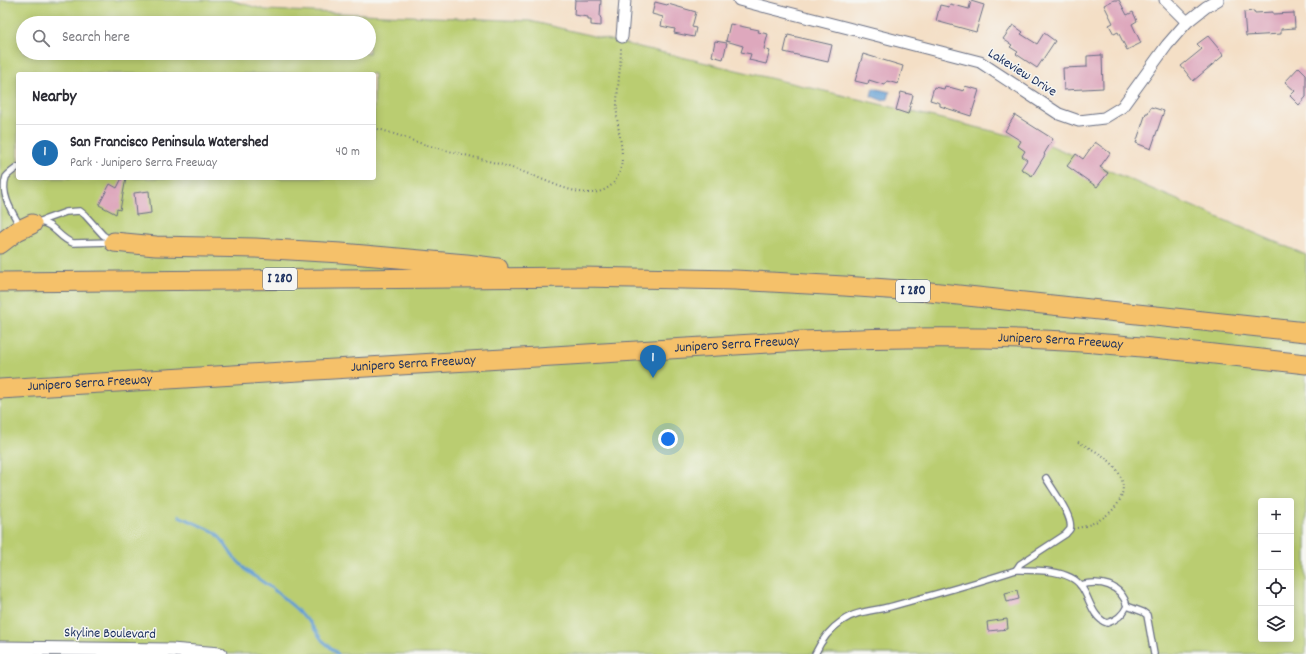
<!DOCTYPE html>
<html lang="en">
<head>
<meta charset="utf-8">
<style>
  :root { --surface:#fff; --page:#f7f7f7; --text:#2b2b33; --muted:#7c7c81; --line:#e1e1e2; --accent:#1f6fb2 }
  body { margin:0; font-family:Dekko,sans-serif; background:var(--page); color:var(--text) }
  .controls { position:absolute; right:12px; bottom:12px; display:grid; overflow:hidden; border-radius:4px; box-shadow:0 2px 10px #0003 }
  .controls button { width:36px; height:36px; display:grid; place-items:center; padding:0; border:0; border-bottom:1px solid var(--line); background:var(--surface); color:var(--text); font:20px sans-serif }
  .you { position:absolute; left:668px; top:439px; width:14px; height:14px; margin:-10px; border:3px solid #fff; border-radius:50%; background:#1a73e8; box-shadow:0 0 0 6px #1a73e833 }
  .badge { display:grid; place-items:center; width:26px; height:26px; border-radius:50%; background:var(--accent); color:#fff; font-size:13px; font-weight:700 }
  .pin { position:absolute; translate:-50% -33px; filter:drop-shadow(0 1px 2px #0008) }
  .pin::after { content:''; position:absolute; top:21px; width:14px; height:12px; background:inherit; clip-path:polygon(0 0,100% 0,50% 100%) }
  .list { margin:0; padding:0; list-style:none }
  h2 { display:flex; justify-content:space-between; align-items:center; height:52px; margin:0; padding:0 16px; font-size:17px }
  h2 small { font-size:13px; font-weight:400; color:var(--muted) }
  .list li { display:grid; grid-template-columns:26px 1fr auto; gap:12px; align-items:center; box-sizing:border-box; height:56px; padding:0 16px; border-top:1px solid var(--line) }
  .list b { display:block; font-size:15px; white-space:nowrap }
  .list p { margin:0; font-size:13px; white-space:nowrap; color:var(--muted) }
  .list em { font-size:13px; font-style:normal; color:var(--muted) }
  .icon { flex:none; width:22px; height:22px; fill:none; stroke:currentColor; stroke-width:2; stroke-linecap:round; stroke-linejoin:round }
  .map { position:relative; flex:none; width:1306px; height:654px; overflow:hidden }
  .search { position:absolute; background:var(--surface); box-shadow:0 2px 10px #0003; left:16px; top:16px; width:360px; height:44px; display:flex; align-items:center; gap:10px; box-sizing:border-box; padding:0 14px; border-radius:22px; color:var(--muted); font-size:15px }
  .panel { position:absolute; background:var(--surface); box-shadow:0 2px 10px #0003; left:16px; top:72px; width:360px; height:108px; border-radius:4px }
  .map>svg:first-child { display:block }
  .green { fill:#bacd71; stroke:#6a7e68; fill-rule:evenodd }
  .water { fill:#629ed3; stroke:#3e6698 }
  .lines { fill:none; stroke-linecap:round; stroke-linejoin:round }
  .stream { stroke:#629ed3; stroke-width:3 }
  .building { fill:#dea8bd }
  .service-casing { stroke:#676d82; stroke-width:8 }
  .minor-casing { stroke:#676d82; stroke-width:13 }
  .tertiary-casing { stroke:#676d82; stroke-width:15 }
  .motorway-casing { stroke:#676d82; stroke-width:21 }
  .path { stroke:#676d82; stroke-width:2; stroke-dasharray:1 3; stroke-linecap:butt }
  .service { stroke:#fff; stroke-width:5.5 }
  .minor { stroke:#fff; stroke-width:11 }
  .tertiary { stroke:#fff; stroke-width:13 }
  .motorway { stroke:#f5c16b; stroke-width:19 }
  .labels { text-anchor:middle; dominant-baseline:central; stroke-width:3; stroke-linejoin:round; paint-order:stroke }
  .shield { fill:#f6f6f2; stroke:#5d6b8a; stroke-width:1 }
  .shield-label { font-size:13px; font-weight:bold; fill:#1b2f5e }
  .street-label { font-size:14px; fill:#1b2f5e; stroke:#f6f6f2 }
</style>
</head>
<body>
<div class="map">
<svg width="1306" height="654" viewBox="0 0 1306 654">
  <rect width="100%" height="100%" fill="#f6f6f2"/>
  <filter id="ink" filterUnits="userSpaceOnUse"><feTurbulence type="fractalNoise" baseFrequency=".025" numOctaves="2"/><feDisplacementMap in="SourceGraphic" scale="8" xChannelSelector="R" yChannelSelector="G"/><feConvolveMatrix kernelMatrix="1 2 1 2 8 2 1 2 1" color-interpolation-filters="sRGB"/></filter>
  <filter id="wash" filterUnits="userSpaceOnUse"><feTurbulence type="fractalNoise" baseFrequency=".012" numOctaves="4" result="noise"/><feDisplacementMap in="SourceGraphic" scale="16" xChannelSelector="R" yChannelSelector="G"/><feGaussianBlur stdDeviation="0.9" result="paint"/><feColorMatrix in="noise" values="0 0 0 0 0 0 0 0 0 0 0 0 0 0 0 0 0 1.4 0 .05"/><feComposite in="paint" operator="in"/></filter>
  <g filter="url(#wash)">
    <rect width="100%" height="100%" fill="#f4dfc6"/>
    <!-- green -->
    <path class="green" d="M0,0H230L265,10L530,21L1047,144L1306,255V654H0ZM23,23H369V53H23ZM18,74H374V178H18ZM1261,501H1291V639H1261Z"/>
    <!-- water -->
    <polygon class="water" points="873,88 890,92 888,99 881,100 871,96"/>
    <g class="lines">
      <!-- stream -->
      <polyline class="stream" points="179,516 215,532 222,540 232,555 247,571 273,589 294,607 310,623 322,640 338,654"/>
    </g>
    <g id="blocks">
      <!-- building -->
      <g class="building">
        <polygon points="575,0 601,0 600,17 601,18 601,26 591,25 591,20 588,20 588,17 574,15"/>
        <polygon points="1114,0 1119,0 1127,15 1133,12 1137,21 1132,24 1141,43 1127,50 1118,32 1114,34 1109,25 1113,23 1104,5"/>
        <polygon points="971,1 984,5 976,32 936,21 940,5 949,7 950,4 969,9"/>
        <polygon points="655,2 667,5 668,4 696,12 692,27 696,28 694,37 674,33 675,29 661,26 663,17 652,14"/>
        <polygon points="1254,11 1255,13 1273,12 1273,14 1294,13 1295,28 1281,29 1281,34 1246,36 1244,12"/>
        <polygon points="730,24 759,30 758,32 768,34 764,49 770,51 766,64 749,60 751,54 741,52 743,46 726,41"/>
        <polygon points="1013,25 1023,32 1021,34 1037,44 1044,33 1055,41 1037,68 1016,54 1018,52 1010,47 1012,45 1003,39"/>
        <polygon points="788,35 832,45 828,62 784,52"/>
        <polygon points="1208,36 1224,55 1193,81 1181,66 1202,49 1197,44"/>
        <polygon points="715,41 727,43 723,59 712,56"/>
        <polygon points="863,54 903,66 898,84 887,81 885,85 869,80 868,84 855,81"/>
        <polygon points="1102,55 1103,88 1064,90 1063,68 1087,67 1087,56"/>
        <polygon points="1299,67 1306,74 1306,97 1299,105 1290,96 1295,91 1285,82"/>
        <polygon points="945,86 964,91 965,86 979,90 971,116 940,106 940,103 930,100 934,87 944,89"/>
        <polygon points="901,92 913,95 908,114 896,110"/>
        <polygon points="1151,107 1164,111 1151,149 1136,143 1146,113 1148,113"/>
        <polygon points="1015,115 1053,139 1044,154 1045,155 1032,176 1021,169 1027,160 1022,156 1025,151 1018,146 1021,141 1005,131"/>
        <polygon points="1095,142 1110,153 1100,167 1108,173 1097,187 1067,166 1076,154 1083,159"/>
        <polygon points="122,178 126,178 120,210 117,209 116,214 99,205 110,184 117,188"/>
        <polygon points="149,191 151,213 136,215 134,193"/>
        <polygon points="1017,590 1019,599 1007,602 1005,593"/>
        <polygon points="1007,619 1008,629 988,631 987,622"/>
      </g>
    </g>
  </g>
  <g filter="url(#ink)">
    <use href="#blocks" fill-opacity="0" stroke="#676d82" stroke-width="1"/>
    <g class="lines">
      <!-- service casing -->
      <g class="service-casing">
        <g id="service">
          <path d="M18,167C14,170 9,173 6,177C0,194 12,212 20,226"/>
          <path d="M39,222C54,223 59,239 73,243L112,242"/>
          <polyline points="35,223 66,212 80,211 85,215 103,235 112,241"/>
          <path d="M1016,570L1020,564L1066,534C1067,532 1069,531 1070,529C1074,517 1052,489 1046,478"/>
          <path d="M1080,585C1100,580 1121,584 1127,606"/>
          <path d="M815,654C821,641 830,629 842,621C856,611 873,611 889,607C931,595 974,584 1016,570C1034,570 1069,569 1081,586C1090,598 1092,618 1107,623C1117,620 1123,615 1127,606L1143,612L1147,615L1154,654"/>
        </g>
      </g>
      <!-- minor casing -->
      <g class="minor-casing">
        <g id="minor">
          <polyline points="739,0 980,62 1059,114 1079,121 1104,118 1122,107 1167,45 1187,22 1206,7 1218,0"/>
          <polyline points="1165,0 1187,22"/>
          <polyline points="622,37 625,0"/>
        </g>
      </g>
      <!-- tertiary casing -->
      <g class="tertiary-casing">
        <polyline id="tertiary" points="0,648 171,650 220,654"/>
      </g>
      <!-- motorway casing -->
      <g class="motorway-casing">
        <g id="motorway">
          <polyline points="114,242 156,246 255,248 341,253 466,264 498,268"/>
          <polyline points="0,244 17,231 32,224"/>
          <polyline points="0,282 582,277 735,280 844,286 930,292 1306,332"/>
          <path id="s1" d="M0,389L802,341C890,337 978,336 1065,341C1146,346 1226,355 1306,364"/>
        </g>
      </g>
      <!-- path -->
      <g class="path">
        <path d="M374,128C391,132 407,139 423,144C457,154 492,160 526,173C546,180 567,192 589,193C602,193 613,187 618,176C627,157 618,134 617,116C616,93 621,69 621,46"/>
        <path d="M1077,528C1106,523 1139,496 1114,466C1105,455 1091,449 1078,442"/>
      </g>
      <!-- service -->
      <use href="#service" class="service"/>
      <!-- minor -->
      <use href="#minor" class="minor"/>
      <!-- tertiary -->
      <use href="#tertiary" class="tertiary"/>
      <!-- motorway -->
      <use href="#motorway" class="motorway"/>
    </g>
  </g>
  <g class="labels">
    <!-- shield labels -->
    <g class="shield">
      <rect x="263" y="268" width="34" height="22" rx="3"/>
      <rect x="896" y="280" width="34" height="22" rx="3"/>
    </g>
    <g class="shield-label">
      <text x="280" y="279">I 280</text>
      <text x="913" y="291">I 280</text>
    </g>
    <!-- street labels -->
    <g class="street-label">
      <text transform="translate(1022 73) rotate(32)">Lakeview Drive</text>
      <text stroke="none"><textPath href="#s1" startOffset="1062">Junipero Serra Freeway</textPath></text>
      <text stroke="none"><textPath href="#s1" startOffset="738">Junipero Serra Freeway</textPath></text>
      <text stroke="none"><textPath href="#s1" startOffset="414">Junipero Serra Freeway</textPath></text>
      <text stroke="none"><textPath href="#s1" startOffset="90">Junipero Serra Freeway</textPath></text>
      <text transform="translate(110 634) rotate(1)">Skyline Boulevard</text>
    </g>
  </g>
</svg>
<div class="controls">
<button>+</button>
<button>−</button>
<button><svg class="icon" aria-label="locate" viewBox="0 0 24 24"><circle cx="12" cy="12" r="6"/><path d="M12 2v4M12 18v4M2 12h4M18 12h4"/></svg></button>
<button><svg class="icon" aria-label="layers" viewBox="0 0 24 24"><path d="M12 4l9 5-9 5-9-5zM3 14l9 5 9-5"/></svg></button>
</div>
<div class="you"></div>
<div class="pin badge" style="left:653px;top:378px">1</div>
<div class="search"><svg class="icon" aria-label="search" viewBox="0 0 24 24"><circle cx="10" cy="10" r="6"/><path d="M15 15l6 6"/></svg>Search here</div>
<section class="panel">
<h2>Nearby<small></small></h2>
<ul class="list">
<li><span class="badge">1</span><div><b>San Francisco Peninsula Watershed</b><p>Park · Junipero Serra Freeway</p></div><em>40 m</em></li>
</ul>
</section>
</div>
</body>
</html>
